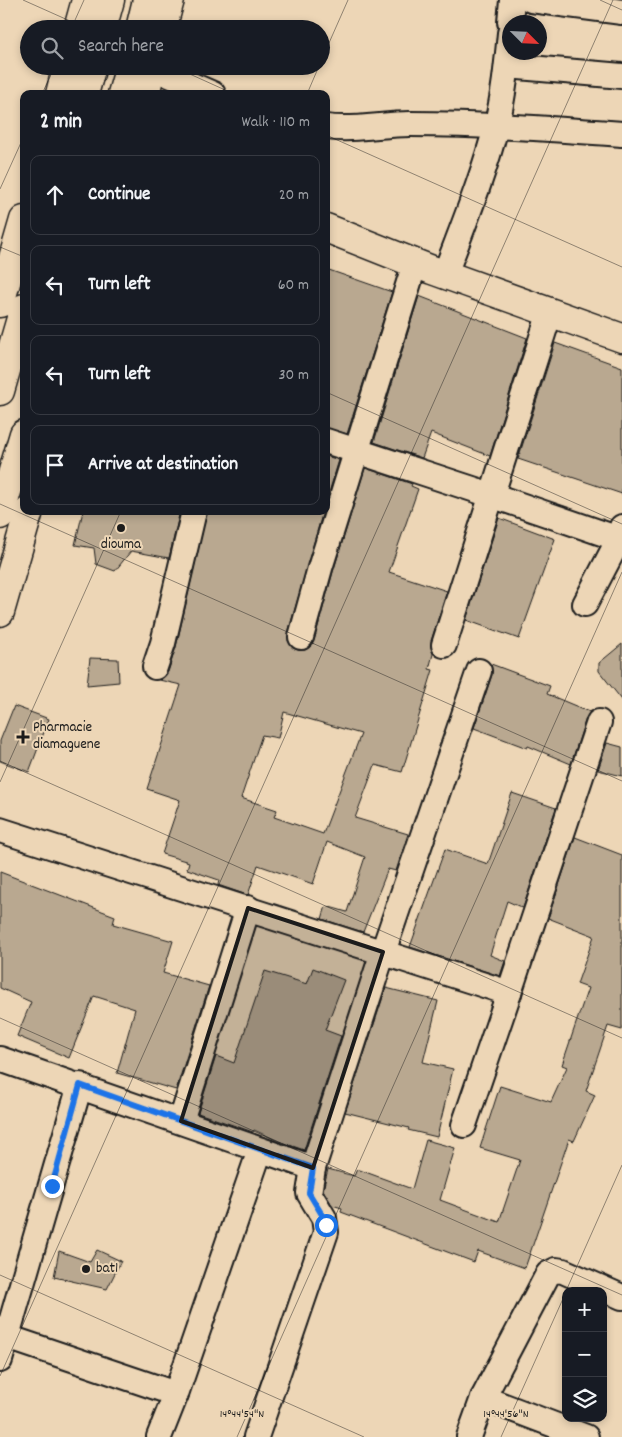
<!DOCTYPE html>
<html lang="en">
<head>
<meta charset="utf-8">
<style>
  :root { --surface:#171b24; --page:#242831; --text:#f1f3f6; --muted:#9ea1a6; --line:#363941 }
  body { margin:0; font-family:Dekko,sans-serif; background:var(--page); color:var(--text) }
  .controls { position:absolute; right:15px; bottom:15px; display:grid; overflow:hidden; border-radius:10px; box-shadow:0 2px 8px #0003 }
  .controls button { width:45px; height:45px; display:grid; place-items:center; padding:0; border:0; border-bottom:1px solid var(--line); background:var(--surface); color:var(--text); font:25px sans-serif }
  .compass { position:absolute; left:502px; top:15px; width:45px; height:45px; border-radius:50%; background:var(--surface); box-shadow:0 2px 8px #0003; rotate:114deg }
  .stop { position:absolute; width:15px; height:15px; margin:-11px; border:4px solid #1a73e8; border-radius:50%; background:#fff }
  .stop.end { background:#1a73e8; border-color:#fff; box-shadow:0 1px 5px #0008 }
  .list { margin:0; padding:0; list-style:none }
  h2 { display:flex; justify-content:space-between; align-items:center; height:65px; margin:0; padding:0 20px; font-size:21px }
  h2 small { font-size:16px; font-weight:400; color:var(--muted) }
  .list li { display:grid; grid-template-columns:32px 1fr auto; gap:15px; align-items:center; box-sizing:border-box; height:80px; margin:0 10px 10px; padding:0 10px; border:1px solid var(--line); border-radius:10px }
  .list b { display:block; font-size:19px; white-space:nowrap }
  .list em { font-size:16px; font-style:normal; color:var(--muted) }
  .icon { flex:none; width:28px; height:28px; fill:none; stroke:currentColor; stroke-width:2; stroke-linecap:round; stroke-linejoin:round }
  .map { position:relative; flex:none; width:622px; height:1437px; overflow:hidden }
  .search { position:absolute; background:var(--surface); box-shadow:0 2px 8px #0003; left:20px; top:20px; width:310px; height:55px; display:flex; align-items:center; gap:12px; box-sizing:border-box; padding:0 18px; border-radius:28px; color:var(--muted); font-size:19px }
  .panel { position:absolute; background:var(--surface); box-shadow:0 2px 8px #0003; left:20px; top:90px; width:310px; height:425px; border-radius:10px }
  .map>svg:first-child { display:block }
  .building { fill:#b9a890; stroke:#1c1c1c; fill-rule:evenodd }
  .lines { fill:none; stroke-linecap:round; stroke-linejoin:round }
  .minor-casing { stroke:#1c1c1c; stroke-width:28 }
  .tertiary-casing { stroke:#1c1c1c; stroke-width:31 }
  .trunk-casing { stroke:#1c1c1c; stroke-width:31 }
  .minor { stroke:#edd6b6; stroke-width:24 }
  .tertiary { stroke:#edd6b6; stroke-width:28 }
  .trunk { stroke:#edd6b6; stroke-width:28 }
  .route { stroke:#1a73e8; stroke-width:6 }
  .marked { fill:#1c1c1c; fill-opacity:0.2; stroke:#1c1c1c; stroke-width:4; stroke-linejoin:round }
  .ticks { fill:none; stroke:#1c1c1c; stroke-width:1; stroke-opacity:0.45 }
  .poi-dot { fill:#1c1c1c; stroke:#edd6b6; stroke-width:2 }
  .labels { text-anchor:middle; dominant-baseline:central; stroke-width:4; stroke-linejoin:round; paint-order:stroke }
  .poi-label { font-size:15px; fill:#1c1c1c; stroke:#edd6b6; text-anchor:start }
  .ticks-label { font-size:12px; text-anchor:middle; fill:#1c1c1c; stroke:#edd6b6; stroke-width:4; stroke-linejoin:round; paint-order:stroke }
</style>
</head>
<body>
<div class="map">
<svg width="622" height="1437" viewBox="0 0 622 1437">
  <rect width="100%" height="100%" fill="#edd6b6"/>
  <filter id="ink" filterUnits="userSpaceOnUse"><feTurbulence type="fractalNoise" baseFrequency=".02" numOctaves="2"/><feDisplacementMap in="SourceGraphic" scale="10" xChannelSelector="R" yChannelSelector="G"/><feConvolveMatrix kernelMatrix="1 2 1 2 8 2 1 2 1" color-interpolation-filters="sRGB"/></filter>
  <g filter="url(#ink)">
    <!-- building -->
    <g class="building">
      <polygon points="326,269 392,292 347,434 326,428"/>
      <polygon points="419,296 527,338 490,456 431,433 422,458 374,442"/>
      <polygon points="555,343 622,367 622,494 518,459"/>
      <polygon points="326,456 339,460 326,502"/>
      <path d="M365,468L412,484L411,486L418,489L389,572L447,591L431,641V647L433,654L429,669L433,670L402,772L375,765L355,818L408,834L396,871L388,869L363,932L322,919L326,906L347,912L365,857L327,842L313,884L258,865L248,895H247L218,885L219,880L187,869L189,862L162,854L180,800L147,789L181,685L159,680L164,677L168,672L176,647L207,511H323L288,633V641L292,647L298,650H305L311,646L314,641L333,572ZM284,712L361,734L323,834L274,817L277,810L241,798L262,735L278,738Z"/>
      <polygon points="83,511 180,511 169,558 131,551 115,571 96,564 94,548 75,545"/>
      <polygon points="499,518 555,539 519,639 466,620"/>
      <polygon points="622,644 622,700 599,671 599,663"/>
      <polygon points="90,658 118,659 119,682 87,685"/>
      <polygon points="491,664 550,686 547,694 590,712 586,718 571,764 528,746 527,748 474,728 492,675"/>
      <polygon points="14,706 49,719 29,772 0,761 0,741"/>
      <polygon points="607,743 622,747 622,776 598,770"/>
      <polygon points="512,793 556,808 523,908 507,901 490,955 505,961 500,976 410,947 445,849 488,864"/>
      <polygon points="575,837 622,855 622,1030 608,1026 586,1091 595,1095 574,1141 569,1139 525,1268 478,1251 474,1262 341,1212 342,1208 332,1205 323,1190 328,1169 354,1176 357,1169 412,1189 426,1140 455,1148 440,1200 499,1222 520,1160 480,1148 500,1086 551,1102 567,1067 562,1065 588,988 577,984 594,936 548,918"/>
      <polygon points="0,872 115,916 113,924 173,941 163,973 209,986 176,1090 117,1073 135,1009 94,996 69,1058 17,1036 31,1002 0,988"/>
      <polygon points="313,968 344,980 325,1030 341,1036 304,1150 278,1141 254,1130 253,1132 198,1113 216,1056 234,1063 265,971 307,984"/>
      <polygon points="386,988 438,1001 423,1062 453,1069 437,1137 408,1130 409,1128 345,1112"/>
      <polygon points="97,1250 121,1261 107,1289 54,1277 59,1251 90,1262"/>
    </g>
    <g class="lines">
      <!-- minor casing -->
      <g class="minor-casing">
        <g id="minor">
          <polyline points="531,0 622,12"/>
          <polyline points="510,22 512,0"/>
          <polyline points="507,66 622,76"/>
          <polyline points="151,67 213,94"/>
          <path d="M326,127C354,131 382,124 410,124C481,124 551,129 622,134"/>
          <path d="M445,274C463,226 483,177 496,127C504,96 507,64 510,33"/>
          <polyline points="326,441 491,495 619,539 622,527"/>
          <polyline points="585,604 619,539"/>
          <polyline points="301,637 320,568 415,263"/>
          <polyline points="444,645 550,312"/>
          <polyline points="155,667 163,643 194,511"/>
          <polyline points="0,830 509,993 599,722"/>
          <polyline points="0,1059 313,1168"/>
          <polyline points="181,1121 248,908"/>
          <polyline points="464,1125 509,993"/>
          <polyline points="7,1337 176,1394"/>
          <polyline points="0,1360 80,1085"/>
          <polyline points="483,1398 586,1437"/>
          <polyline points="159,1437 176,1394 260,1150"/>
          <polyline points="256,1437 326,1232 324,1218 309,1193 313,1168 383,952 479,671"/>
          <polyline points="469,1437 483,1398 548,1274 556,1270 563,1271 622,1297"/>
        </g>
      </g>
      <!-- tertiary casing -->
      <g class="tertiary-casing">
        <g id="tertiary">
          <polyline points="78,29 86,0"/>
          <polyline points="162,29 170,0"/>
          <polyline points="60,94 67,66"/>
          <polyline points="145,94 152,66"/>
          <polyline points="326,228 432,270 622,338"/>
          <polyline points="0,303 24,220"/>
          <polyline points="0,612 29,511"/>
        </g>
      </g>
      <!-- trunk casing -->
      <g class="trunk-casing">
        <g id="trunk">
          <polyline points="102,29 110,0"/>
          <polyline points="140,29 147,0"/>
          <polyline points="84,94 92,66"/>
          <polyline points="122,94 130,66"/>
          <polyline points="0,391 24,308"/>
          <polyline points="0,515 24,434"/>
        </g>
      </g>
      <!-- minor -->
      <use href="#minor" class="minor"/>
      <!-- tertiary -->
      <use href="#tertiary" class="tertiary"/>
      <!-- trunk -->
      <use href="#trunk" class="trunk"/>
    </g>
  </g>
  <g class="lines" filter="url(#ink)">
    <!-- route -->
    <polyline class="route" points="52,1186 80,1085 313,1168 309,1193 324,1218 326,1225"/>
  </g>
  <!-- marked area -->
  <path class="marked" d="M248,908L383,952L313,1168L181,1121Z"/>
  <!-- ticks -->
  <path class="ticks" d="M23,0L88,29M600,0L622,10M71,29L84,0M321,61L348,0M172,66L234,94M42,94L55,66M307,94L319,66M326,135L622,267M0,189L24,136M0,247L24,257M326,392L622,524M0,504L622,781M0,761L622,1038M0,782L121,511M0,1018L622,1295M0,1275L364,1437M566,1291L622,1165M0,1376L613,0M237,1437L622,572M501,1437L566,1292"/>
  <!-- markers -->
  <g class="poi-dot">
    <circle cx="121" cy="528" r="5"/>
    <path d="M20.5 729.5h5v5h5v5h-5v5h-5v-5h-5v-5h5z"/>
    <circle cx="86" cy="1269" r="5"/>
  </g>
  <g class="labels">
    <!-- poi labels -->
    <g class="poi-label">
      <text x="121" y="545" text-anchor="middle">diouma</text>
      <text x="33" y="728">Pharmacie<tspan x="33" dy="17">diamaguene</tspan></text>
      <text x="96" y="1269">bat1</text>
    </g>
  </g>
  <g class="ticks-label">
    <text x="242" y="1417">14°44'54"N</text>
    <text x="506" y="1417">14°44'56"N</text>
  </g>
</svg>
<div class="controls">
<button>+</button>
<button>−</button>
<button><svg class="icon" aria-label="layers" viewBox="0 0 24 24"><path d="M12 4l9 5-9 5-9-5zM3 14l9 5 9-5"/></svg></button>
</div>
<svg class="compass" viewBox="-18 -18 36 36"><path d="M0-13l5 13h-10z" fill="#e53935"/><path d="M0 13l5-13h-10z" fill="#9ea1a6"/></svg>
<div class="stop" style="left:326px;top:1225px"></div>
<div class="stop end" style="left:52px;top:1186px"></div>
<div class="search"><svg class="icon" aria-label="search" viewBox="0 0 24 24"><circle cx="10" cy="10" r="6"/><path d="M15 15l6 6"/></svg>Search here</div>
<section class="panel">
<h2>2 min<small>Walk · 110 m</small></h2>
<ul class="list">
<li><svg class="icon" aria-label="ahead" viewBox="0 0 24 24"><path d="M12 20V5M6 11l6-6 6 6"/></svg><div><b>Continue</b></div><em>20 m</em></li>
<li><svg class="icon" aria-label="left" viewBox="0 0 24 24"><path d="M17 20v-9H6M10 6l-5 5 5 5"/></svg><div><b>Turn left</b></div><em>60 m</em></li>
<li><svg class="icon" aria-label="left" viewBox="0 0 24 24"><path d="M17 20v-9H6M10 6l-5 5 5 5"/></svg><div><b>Turn left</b></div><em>30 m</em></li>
<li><svg class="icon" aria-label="arrive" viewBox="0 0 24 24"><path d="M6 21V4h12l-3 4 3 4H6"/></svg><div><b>Arrive at destination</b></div></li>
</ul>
</section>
</div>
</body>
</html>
